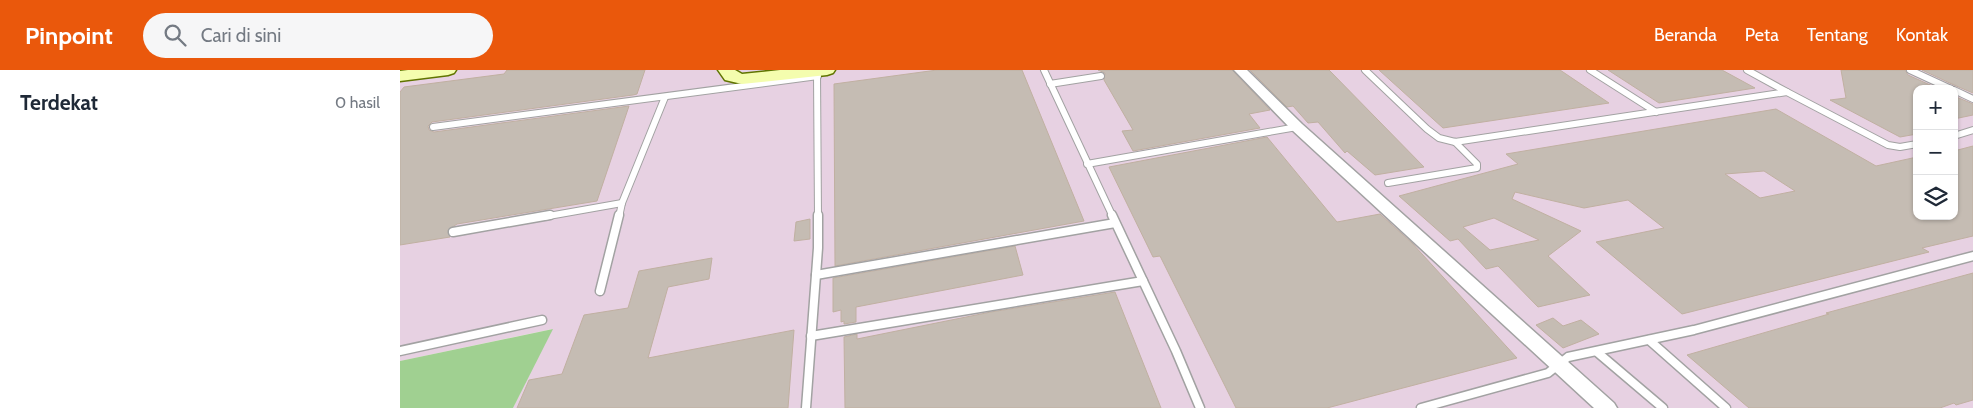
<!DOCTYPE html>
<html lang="id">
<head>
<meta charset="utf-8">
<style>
  :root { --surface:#fff; --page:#f6f6f7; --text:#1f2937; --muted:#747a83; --line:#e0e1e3; --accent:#ea580c }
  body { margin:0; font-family:Cabin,sans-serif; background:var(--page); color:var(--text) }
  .controls { position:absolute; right:15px; top:15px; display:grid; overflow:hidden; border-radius:10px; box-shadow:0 1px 4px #0004 }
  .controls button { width:45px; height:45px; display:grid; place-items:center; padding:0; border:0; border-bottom:1px solid var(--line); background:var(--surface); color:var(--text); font:25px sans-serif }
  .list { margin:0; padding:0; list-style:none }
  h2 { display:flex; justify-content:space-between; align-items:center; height:65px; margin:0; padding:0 20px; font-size:21px }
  h2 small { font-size:16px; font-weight:400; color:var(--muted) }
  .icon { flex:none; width:28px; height:28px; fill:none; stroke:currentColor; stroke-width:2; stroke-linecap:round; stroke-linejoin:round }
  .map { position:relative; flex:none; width:1573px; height:338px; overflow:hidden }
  header { display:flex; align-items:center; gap:30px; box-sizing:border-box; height:70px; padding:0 25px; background:var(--accent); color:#fff }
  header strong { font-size:24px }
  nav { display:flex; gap:28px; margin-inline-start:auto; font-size:18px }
  .search { width:350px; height:45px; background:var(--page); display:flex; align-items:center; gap:12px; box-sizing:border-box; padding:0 18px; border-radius:28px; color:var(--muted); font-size:19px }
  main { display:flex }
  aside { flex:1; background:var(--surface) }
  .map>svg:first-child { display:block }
  .industrial { fill:#e7d1e2; fill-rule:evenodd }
  .forest { fill:#a0d091 }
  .building { fill:#c5bcb3; stroke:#c0b0a1; fill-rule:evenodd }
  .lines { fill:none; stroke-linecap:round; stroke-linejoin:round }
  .lane-far1-casing { stroke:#a2a2a2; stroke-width:8 }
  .lane-casing { stroke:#a2a2a2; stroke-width:11 }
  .street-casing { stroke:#a2a2a2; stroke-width:3 }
  .secondary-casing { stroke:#607400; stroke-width:3 }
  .lane-far1 { stroke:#fff; stroke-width:6 }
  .lane { stroke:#fff; stroke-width:8 }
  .street { fill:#fff; fill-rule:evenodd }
  .secondary { fill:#f4fdae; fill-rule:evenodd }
</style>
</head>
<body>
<header>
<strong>Pinpoint</strong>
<div class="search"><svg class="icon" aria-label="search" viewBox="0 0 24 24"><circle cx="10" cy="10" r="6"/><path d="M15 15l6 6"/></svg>Cari di sini</div>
<nav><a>Beranda</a><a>Peta</a><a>Tentang</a><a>Kontak</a></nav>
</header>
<main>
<aside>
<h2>Terdekat<small>0 hasil</small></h2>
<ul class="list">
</ul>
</aside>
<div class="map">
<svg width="1573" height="338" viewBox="0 0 1573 338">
  <rect width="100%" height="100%" fill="#edeadf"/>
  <!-- industrial -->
  <path class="industrial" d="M0,0H1573V338H113L152,259L0,291ZM1517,19H1554V146H1517Z"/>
  <!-- forest -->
  <polygon class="forest" points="153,259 113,338 0,338 0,291"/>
  <!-- building -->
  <g class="building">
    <polygon points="107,0 245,0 237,24 233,25 32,52 28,56 29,60 34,62 229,36 197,131 57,154 48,160 50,167 0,175 0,22 4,17 104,4"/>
    <polygon points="537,0 622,0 684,151 435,196 434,14"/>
    <polygon points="698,0 832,0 870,40 849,44 860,58 733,81 722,61 733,60 704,10 705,3"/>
    <polygon points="850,0 929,0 1024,97 975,105 947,81 945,83 918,52 908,53 893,36 887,37"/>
    <polygon points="979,0 1160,0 1209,33 1043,58"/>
    <polygon points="1208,0 1322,0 1355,18 1259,33"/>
    <polygon points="1441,0 1505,0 1508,5 1539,19 1517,19 1517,64 1500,67 1430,30 1446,28"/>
    <polygon points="1522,0 1573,0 1573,23 1554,15"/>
    <polygon points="1554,26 1573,34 1573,45 1554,49"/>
    <path d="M1376,39L1476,96L1517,87V146H1554V81L1573,76V166L1522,178L1529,182L1282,244L1196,172L1264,158L1228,130L1184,138L1115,122L1112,129L1181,161L1148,186L1190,225L1138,237L1098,196L1086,199L1058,169L1050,171L999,126L1118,94L1106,84ZM1364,101L1395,121L1360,128L1325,104ZM1094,148L1139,170L1090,180L1063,157Z"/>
    <polygon points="867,67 937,152 980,144 1012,173 1117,288 927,338 836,338 760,186 753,187 709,97"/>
    <polygon points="410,149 410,169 394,171 396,152"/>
    <polygon points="615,176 623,205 456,237 456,252 444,254 444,251 441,252 441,240 433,242 433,208"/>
    <polygon points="312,188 309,209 268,217 248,288 394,260 388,338 117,338 129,310 162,304 184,245 228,238 239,201"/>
    <polygon points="1573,203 1573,330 1556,335 1554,333 1540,338 1349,338 1287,285 1429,244 1426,243"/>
    <polygon points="715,222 761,338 445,338 444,267 457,264 457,269 591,242"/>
    <polygon points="1153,248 1163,256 1181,250 1199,264 1163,278 1136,255"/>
  </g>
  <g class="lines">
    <!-- lane-far1 casing -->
    <g class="lane-far1-casing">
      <g id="lane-far1">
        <polyline points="644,0 713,147"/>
        <polyline points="965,0 1027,59 1039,68 1055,72 1387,22 1347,0"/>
        <polyline points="1190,0 1256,42"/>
        <polyline points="1510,0 1551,19"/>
        <polyline points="417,3 418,147"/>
        <polyline points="650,14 701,6"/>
        <polyline points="1554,20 1573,29"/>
        <polyline points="1387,22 1488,75 1500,77 1517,74"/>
        <polyline points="33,57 418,6"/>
        <polyline points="1554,66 1573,60"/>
        <polyline points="687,94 897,57"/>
        <polyline points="988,113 1077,98 1077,94 1055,72"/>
        <polyline points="143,147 222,133"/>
        <polyline points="219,147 222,133 265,27"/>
      </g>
    </g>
    <!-- lane casing -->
    <g class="lane-casing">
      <g id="lane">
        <polyline points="712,145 776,281 800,338"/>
        <polyline points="53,162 150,145"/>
        <polyline points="416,205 715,153"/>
        <polyline points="200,221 219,145"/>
        <polyline points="411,266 743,211"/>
        <polyline points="1249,270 1326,338"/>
        <polyline points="0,281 142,250"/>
        <polyline points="1197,282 1263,338"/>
        <polyline points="406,338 418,178 418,145"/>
        <polyline points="1021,338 1148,303 1168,287 1294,260 1573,186"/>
      </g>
    </g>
    <!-- street casing -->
    <g class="street-casing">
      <polygon id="street" points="834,0 847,0 902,54 1214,333 1217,338 1194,338 892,60"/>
    </g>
    <!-- secondary casing -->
    <g class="secondary-casing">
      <g id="secondary">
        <polygon points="8,0 56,0 54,3 48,5 0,11 0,1"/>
        <polygon points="318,0 335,0 342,4 380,0 435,0 433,3 427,5 342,14 325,10"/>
      </g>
    </g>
    <!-- lane-far1 -->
    <use href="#lane-far1" class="lane-far1"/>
    <!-- lane -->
    <use href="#lane" class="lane"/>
    <!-- street -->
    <use href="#street" class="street"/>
    <!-- secondary -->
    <use href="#secondary" class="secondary"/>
  </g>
</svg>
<div class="controls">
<button>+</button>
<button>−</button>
<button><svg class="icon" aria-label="layers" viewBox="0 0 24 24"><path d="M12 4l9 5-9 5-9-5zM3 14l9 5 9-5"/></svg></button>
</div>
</div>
</main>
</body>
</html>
